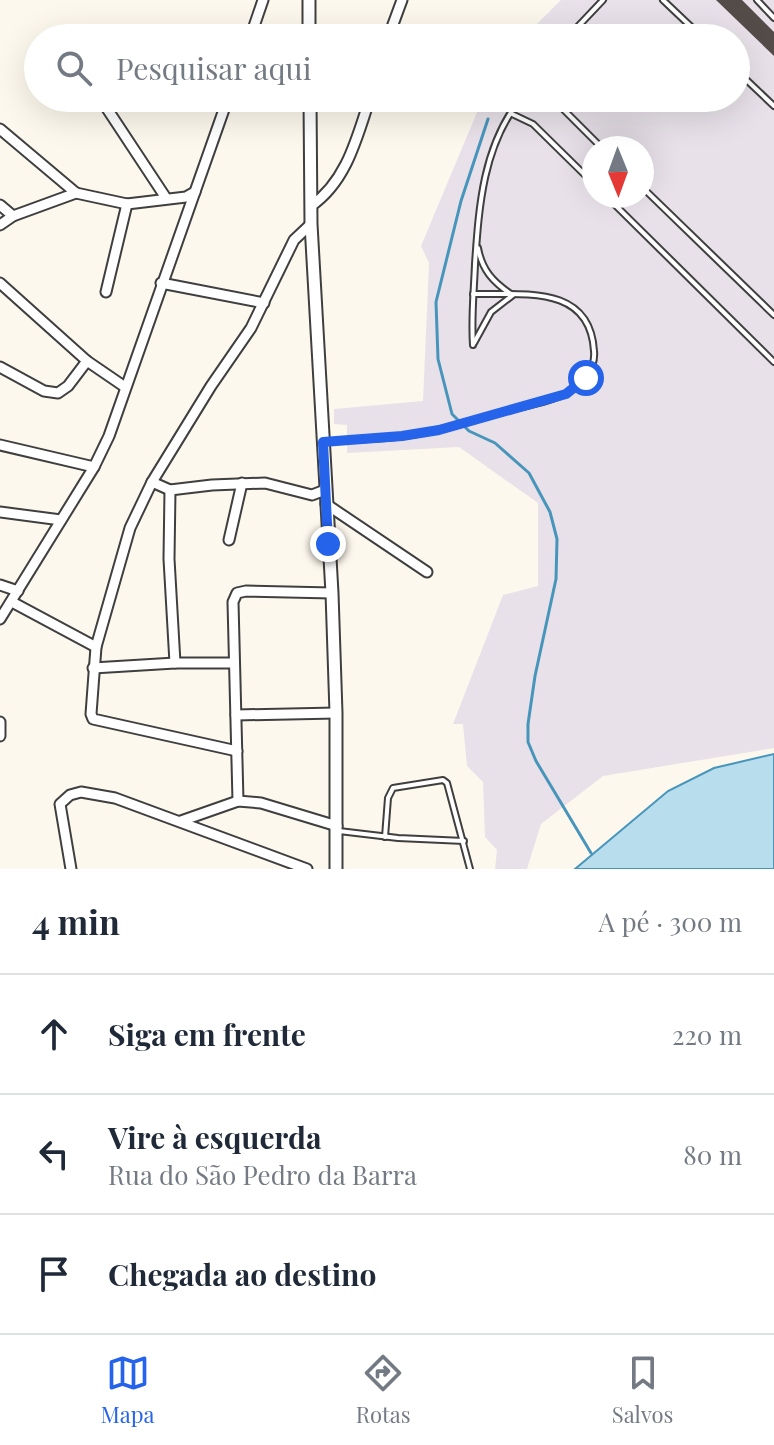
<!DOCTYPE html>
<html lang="pt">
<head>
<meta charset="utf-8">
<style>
  :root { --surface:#fff; --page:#f2f2f3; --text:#1f2937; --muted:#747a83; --line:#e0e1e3; --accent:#2563eb }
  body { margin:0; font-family:"Playfair Display",serif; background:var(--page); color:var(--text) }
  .compass { position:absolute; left:582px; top:136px; width:72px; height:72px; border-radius:50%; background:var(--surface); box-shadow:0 8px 32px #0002; rotate:179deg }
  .stop { position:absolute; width:24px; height:24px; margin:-18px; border:6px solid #2563eb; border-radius:50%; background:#fff }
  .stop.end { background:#2563eb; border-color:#fff; box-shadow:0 2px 8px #0008 }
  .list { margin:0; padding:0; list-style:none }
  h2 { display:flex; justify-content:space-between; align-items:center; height:104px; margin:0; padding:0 32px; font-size:34px }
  h2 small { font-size:26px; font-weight:400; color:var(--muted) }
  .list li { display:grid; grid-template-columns:52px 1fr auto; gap:24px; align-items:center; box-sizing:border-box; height:120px; padding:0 32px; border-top:2px solid var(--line) }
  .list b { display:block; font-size:30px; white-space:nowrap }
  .list p { margin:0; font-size:26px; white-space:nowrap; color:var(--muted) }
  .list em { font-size:26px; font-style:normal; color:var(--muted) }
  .icon { flex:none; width:44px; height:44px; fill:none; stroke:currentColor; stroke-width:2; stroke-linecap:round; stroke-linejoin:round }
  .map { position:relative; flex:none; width:774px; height:869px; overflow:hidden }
  .search { position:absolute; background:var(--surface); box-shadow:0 8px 32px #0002; left:24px; right:24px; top:24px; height:88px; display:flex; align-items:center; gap:20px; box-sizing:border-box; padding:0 28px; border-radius:44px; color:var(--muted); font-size:30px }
  .sheet { height:464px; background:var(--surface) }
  nav { display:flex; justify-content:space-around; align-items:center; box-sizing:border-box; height:112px; border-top:2px solid var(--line); background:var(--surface); font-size:22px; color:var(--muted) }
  nav a { display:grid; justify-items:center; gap:4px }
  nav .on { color:var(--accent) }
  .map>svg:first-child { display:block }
  .industrial { fill:#e8e1e9; fill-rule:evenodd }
  .water { fill:#b8dded; stroke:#4895bb; stroke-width:2 }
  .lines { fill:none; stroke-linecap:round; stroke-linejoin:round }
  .stream { stroke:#4895bb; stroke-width:3 }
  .building { fill:#534c49 }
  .service-casing { stroke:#3f3f3f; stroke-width:8 }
  .minor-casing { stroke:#3f3f3f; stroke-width:13 }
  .tertiary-casing { stroke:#3f3f3f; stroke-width:15 }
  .service { stroke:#fff; stroke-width:4 }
  .minor { stroke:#fff; stroke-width:9 }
  .tertiary { stroke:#fff; stroke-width:11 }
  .route { stroke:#2563eb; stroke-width:10 }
</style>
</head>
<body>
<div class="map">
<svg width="774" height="869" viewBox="0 0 774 869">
  <rect width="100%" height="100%" fill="#fdf8ed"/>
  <!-- industrial -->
  <path class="industrial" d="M561,0H774V748L603,776L541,824L527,869H495L497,850L485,837L483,782L467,766L463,724H453L503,595L538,586V503L459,447L347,453V425L334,424V409L423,401L429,263L421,246L483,98H736V38H523ZM594,148H642V196H594Z"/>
  <!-- water -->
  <polygon class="water" points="774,754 774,869 575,869 668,791 714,768"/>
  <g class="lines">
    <!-- stream -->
    <polyline class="stream" points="488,119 461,201 436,302 438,359 452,414 469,431 495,443 529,473 550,512 557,539 556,579 535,676 528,724 528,742 536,761 591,853"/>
  </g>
  <!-- building -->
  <polygon class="building" points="716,0 742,0 774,32 774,56"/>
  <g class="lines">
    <!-- service casing -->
    <g class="service-casing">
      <g id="service">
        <polyline points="663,0 703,38"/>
        <polyline points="757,0 774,18"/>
        <polyline points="567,38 603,0"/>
        <polyline points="736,70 774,106"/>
        <polyline points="552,98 602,148"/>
        <polyline points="512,114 533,124 594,184"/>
        <polyline points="642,187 774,315"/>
        <polyline points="606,196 774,362"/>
        <path d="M478,248C482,270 493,282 511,294"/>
        <polyline points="474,343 491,312 513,295"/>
        <path d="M473,345C471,318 474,291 475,264C479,205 483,146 521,98"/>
        <path d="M325,442C351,439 378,440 405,436C439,431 472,421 506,411C525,406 547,403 565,394C581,386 596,369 594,351C590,284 523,295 473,294"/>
        <polyline points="339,831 398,838 464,841"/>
        <polyline points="385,837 388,798 393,788 443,780 447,783 470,869"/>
      </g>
    </g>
    <!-- minor casing -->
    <g class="minor-casing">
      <g id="minor">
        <polyline points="250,38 263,0"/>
        <polyline points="388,38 402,0"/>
        <polyline points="100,98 166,198"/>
        <polyline points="0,129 76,193"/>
        <polyline points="0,205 13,216"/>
        <path d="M311,206C347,181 357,137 370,98"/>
        <polyline points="0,225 13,216 76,193 127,204 186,197 195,192"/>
        <polyline points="0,283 87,361 125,387"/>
        <polyline points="161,283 264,303"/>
        <polyline points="106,292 127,204"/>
        <polyline points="0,367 44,391 58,393 68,386 87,361"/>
        <polyline points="0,445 94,467"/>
        <polyline points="152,482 170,490 212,485 265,483 312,495 325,490"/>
        <polyline points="170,490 169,559 175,663"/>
        <polyline points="326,504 427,572"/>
        <polyline points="0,512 61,520"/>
        <polyline points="229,540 242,483"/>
        <polyline points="0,585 18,591"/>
        <polyline points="12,602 96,647"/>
        <polyline points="0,619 94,467 109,436 228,98"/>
        <polyline points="93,668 175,663 233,663"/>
        <polyline points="236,715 336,713"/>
        <polyline points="0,722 0,736"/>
        <polyline points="237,751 93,719 91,714 96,647 130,528 152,482 211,386 251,328 294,240 311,224"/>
        <polyline points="238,801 233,602 237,593 246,591 332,593"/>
        <polyline points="181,821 238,801 261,803 337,826"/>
        <polyline points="71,869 60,804 70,795 81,792 115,798 307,869"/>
      </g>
    </g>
    <!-- tertiary casing -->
    <g class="tertiary-casing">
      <g id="tertiary">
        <polyline points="309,0 309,38"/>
        <polyline points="310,98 311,224 332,593 336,713 336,869"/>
      </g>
    </g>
    <!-- service -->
    <use href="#service" class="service"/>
    <!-- minor -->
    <use href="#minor" class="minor"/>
    <!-- tertiary -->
    <use href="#tertiary" class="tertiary"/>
  </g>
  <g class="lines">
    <!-- route -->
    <polyline class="route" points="328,544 323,442 402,436 439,430 566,394 586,378"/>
  </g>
</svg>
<svg class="compass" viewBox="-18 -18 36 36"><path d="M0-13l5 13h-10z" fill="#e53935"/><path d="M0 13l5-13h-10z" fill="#747a83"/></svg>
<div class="stop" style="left:586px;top:378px"></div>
<div class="stop end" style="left:328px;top:544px"></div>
<div class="search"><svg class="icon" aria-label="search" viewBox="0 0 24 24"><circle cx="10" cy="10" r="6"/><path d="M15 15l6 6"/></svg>Pesquisar aqui</div>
</div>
<section class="sheet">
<h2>4 min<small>A pé · 300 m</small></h2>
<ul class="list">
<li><svg class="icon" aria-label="ahead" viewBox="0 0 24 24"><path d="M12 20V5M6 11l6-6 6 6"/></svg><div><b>Siga em frente</b></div><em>220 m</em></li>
<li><svg class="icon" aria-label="left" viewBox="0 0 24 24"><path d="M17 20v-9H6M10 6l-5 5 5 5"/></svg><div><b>Vire à esquerda</b><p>Rua do São Pedro da Barra</p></div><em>80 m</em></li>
<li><svg class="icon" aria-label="arrive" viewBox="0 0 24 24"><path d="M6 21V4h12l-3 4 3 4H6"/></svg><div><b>Chegada ao destino</b></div></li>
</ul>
</section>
<nav>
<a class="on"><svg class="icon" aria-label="map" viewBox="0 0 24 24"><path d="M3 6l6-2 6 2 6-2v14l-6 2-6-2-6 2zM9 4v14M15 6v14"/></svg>Mapa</a>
<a><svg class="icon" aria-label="directions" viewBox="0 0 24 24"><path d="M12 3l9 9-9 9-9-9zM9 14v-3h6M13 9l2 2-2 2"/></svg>Rotas</a>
<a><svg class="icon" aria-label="saved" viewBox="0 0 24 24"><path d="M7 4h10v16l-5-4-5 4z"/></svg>Salvos</a>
</nav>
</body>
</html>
